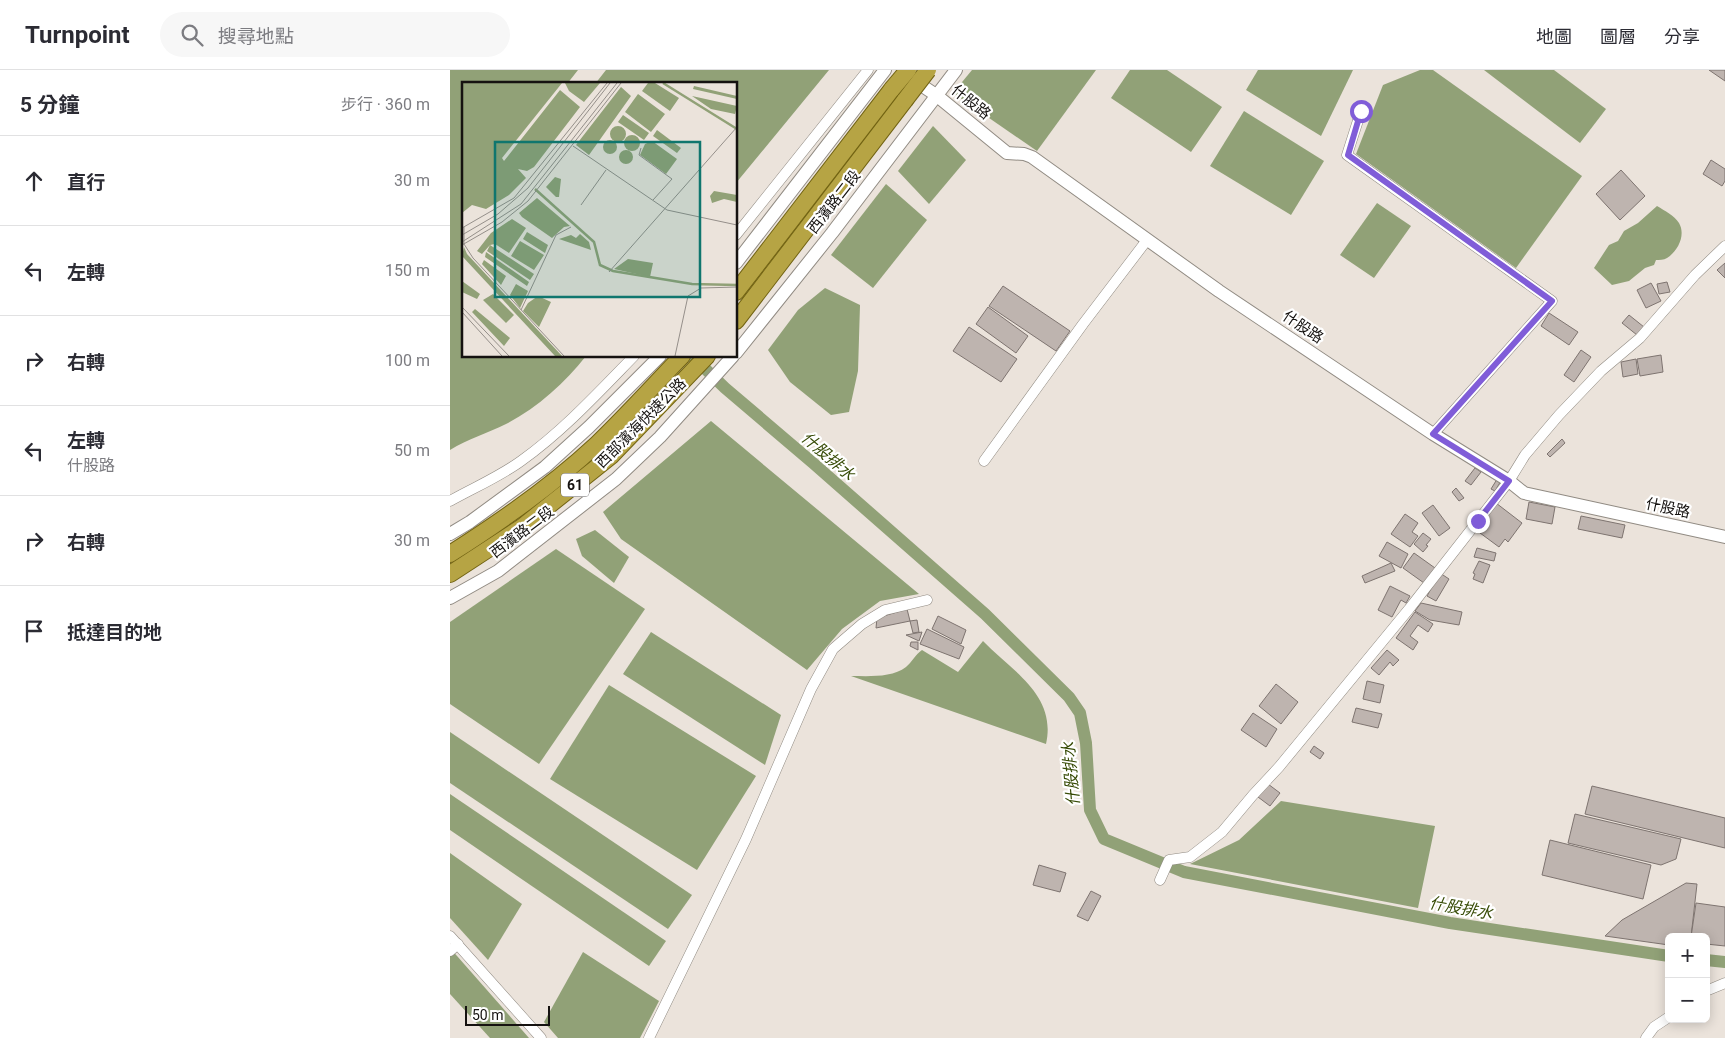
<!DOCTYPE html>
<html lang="zh-TW">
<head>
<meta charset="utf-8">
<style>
  :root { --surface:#fff; --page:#f7f7f7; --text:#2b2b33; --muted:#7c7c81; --line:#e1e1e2 }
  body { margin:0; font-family:Roboto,"Noto Sans TC",sans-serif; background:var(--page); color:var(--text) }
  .controls { position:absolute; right:15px; bottom:15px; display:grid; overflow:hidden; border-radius:8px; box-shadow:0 2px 12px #0003 }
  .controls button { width:45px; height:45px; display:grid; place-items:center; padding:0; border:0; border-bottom:1px solid var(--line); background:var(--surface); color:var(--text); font:25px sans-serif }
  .scale { position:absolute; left:15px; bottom:12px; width:85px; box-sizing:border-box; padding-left:5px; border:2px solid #151210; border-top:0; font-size:14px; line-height:18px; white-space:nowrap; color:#151210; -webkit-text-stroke:4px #fff; paint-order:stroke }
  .stop { position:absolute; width:15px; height:15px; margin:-11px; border:4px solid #805dd8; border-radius:50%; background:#fff }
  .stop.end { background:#805dd8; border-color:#fff; box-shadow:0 1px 5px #0008 }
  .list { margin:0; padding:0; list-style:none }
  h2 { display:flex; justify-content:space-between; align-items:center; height:65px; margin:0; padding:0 20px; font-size:21px }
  h2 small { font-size:16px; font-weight:400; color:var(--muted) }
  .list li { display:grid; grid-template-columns:32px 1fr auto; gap:15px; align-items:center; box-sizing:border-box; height:90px; padding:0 20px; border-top:1px solid var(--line) }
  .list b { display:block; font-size:19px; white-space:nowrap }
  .list p { margin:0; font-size:16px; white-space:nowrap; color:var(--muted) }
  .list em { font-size:16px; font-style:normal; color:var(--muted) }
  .icon { flex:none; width:28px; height:28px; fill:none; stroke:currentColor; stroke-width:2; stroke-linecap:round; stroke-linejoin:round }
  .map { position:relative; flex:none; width:1275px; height:968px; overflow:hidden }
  header { display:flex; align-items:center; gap:30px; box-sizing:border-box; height:70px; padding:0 25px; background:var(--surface); border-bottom:1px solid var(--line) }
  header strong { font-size:24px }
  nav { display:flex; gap:28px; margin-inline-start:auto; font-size:18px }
  .search { width:350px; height:45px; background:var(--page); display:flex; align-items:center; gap:12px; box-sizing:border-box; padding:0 18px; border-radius:28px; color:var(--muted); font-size:19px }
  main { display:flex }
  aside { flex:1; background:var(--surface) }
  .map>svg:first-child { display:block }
  .water { fill:#91a177 }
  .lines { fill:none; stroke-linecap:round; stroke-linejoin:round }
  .canal { stroke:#91a177; stroke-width:12 }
  .building { fill:#beb4af; stroke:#7e7470 }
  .minor-casing { stroke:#918b83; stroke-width:11 }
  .tertiary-casing { stroke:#918b83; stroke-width:14 }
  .trunk-casing { stroke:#726313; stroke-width:18 }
  .minor { stroke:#fff; stroke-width:10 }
  .tertiary { stroke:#fff; stroke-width:12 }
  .trunk { stroke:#b6a444; stroke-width:16 }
  .trunk-bridge-casing { stroke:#726313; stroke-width:18; stroke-linecap:butt }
  .trunk-bridge { stroke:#b6a444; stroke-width:16 }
  .route { stroke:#805dd8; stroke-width:6 }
  .labels { text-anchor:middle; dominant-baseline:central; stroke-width:4.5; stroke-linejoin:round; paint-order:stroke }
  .shield { fill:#fff; stroke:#5b5958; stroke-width:1 }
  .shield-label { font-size:14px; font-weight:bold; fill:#151210 }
  .street-label { font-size:15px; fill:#151210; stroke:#fff }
  .water-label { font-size:16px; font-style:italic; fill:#374b06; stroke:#fff }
  .inset-river { fill:none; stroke:#91a177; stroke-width:2.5 }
  .inset-road { fill:none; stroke:#958f8a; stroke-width:1 }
  .view { fill:#0f766e; fill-opacity:0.15; stroke:#0f766e; stroke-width:2.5 }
  .inset-edge { fill:none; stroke:#151210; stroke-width:2.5 }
</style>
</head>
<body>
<header>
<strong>Turnpoint</strong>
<div class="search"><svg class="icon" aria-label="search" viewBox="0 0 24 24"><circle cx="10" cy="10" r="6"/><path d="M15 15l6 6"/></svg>搜尋地點</div>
<nav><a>地圖</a><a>圖層</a><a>分享</a></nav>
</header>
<main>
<aside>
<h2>5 分鐘<small>步行 · 360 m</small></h2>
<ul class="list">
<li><svg class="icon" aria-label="ahead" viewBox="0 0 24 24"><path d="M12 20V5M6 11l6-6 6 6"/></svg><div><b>直行</b></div><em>30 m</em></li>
<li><svg class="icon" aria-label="left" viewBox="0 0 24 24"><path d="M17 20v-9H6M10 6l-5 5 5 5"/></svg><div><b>左轉</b></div><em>150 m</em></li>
<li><svg class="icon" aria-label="right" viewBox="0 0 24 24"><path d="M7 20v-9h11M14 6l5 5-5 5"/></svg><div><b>右轉</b></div><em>100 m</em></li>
<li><svg class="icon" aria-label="left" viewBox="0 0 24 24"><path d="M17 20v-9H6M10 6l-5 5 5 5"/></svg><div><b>左轉</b><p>什股路</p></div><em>50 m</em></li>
<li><svg class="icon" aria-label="right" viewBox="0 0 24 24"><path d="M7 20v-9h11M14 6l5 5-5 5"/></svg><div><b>右轉</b></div><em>30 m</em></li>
<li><svg class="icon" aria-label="arrive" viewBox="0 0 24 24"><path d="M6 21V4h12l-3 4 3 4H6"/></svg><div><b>抵達目的地</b></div></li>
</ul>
</aside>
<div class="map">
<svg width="1275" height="968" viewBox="0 0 1275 968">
  <rect width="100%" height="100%" fill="#ebe3db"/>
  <!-- water -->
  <g class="water">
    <path d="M0,0H128L117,14H14V286H136C115,313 87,338 56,354C38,363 18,369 0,380Z"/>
    <polygon points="156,0 379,0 286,113 286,14 145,14"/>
    <polygon points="522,0 646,0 587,81 503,23"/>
    <polygon points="680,0 717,0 772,37 741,82 661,28"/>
    <polygon points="808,0 903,0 871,66 796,20"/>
    <polygon points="970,0 983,0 1132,106 1066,198 906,84 933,15"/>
    <polygon points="1034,0 1104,0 1156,39 1130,73"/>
    <polygon points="794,41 874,91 841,145 760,96"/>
    <polygon points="483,56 516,90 479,134 448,101"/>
    <polygon points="436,114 477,150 423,218 381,185"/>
    <polygon points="927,133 961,156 924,208 890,185"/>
    <path d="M1207,136C1215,141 1224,145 1229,153C1236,165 1228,181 1217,188C1214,190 1209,190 1206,190L1204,195L1195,198L1179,211L1162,215L1144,198L1159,175L1168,171L1174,161L1188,153Z"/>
    <polygon points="375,218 410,235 408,301 399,342 381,345 340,312 318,280 348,240"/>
    <polygon points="261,351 469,524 430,531 392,559 357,600 171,469 153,442"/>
    <polygon points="145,460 179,487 164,513 132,486 126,469"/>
    <polygon points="106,479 195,539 89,694 0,634 0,552"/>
    <polygon points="201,562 331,645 315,695 173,604"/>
    <path d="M533,571C562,601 607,625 596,674L401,606C418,606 442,608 456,597C462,592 465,585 472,580L508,602Z"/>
    <polygon points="159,615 306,706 247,800 100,709"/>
    <polygon points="0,662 242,825 218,859 0,713"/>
    <polygon points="0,724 216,871 199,896 0,760"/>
    <polygon points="831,731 985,756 968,838 740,794 789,770"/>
    <polygon points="0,783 72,834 38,890 0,848"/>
    <polygon points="0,878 79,968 40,968 0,924"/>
    <polygon points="133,882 209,931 190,968 108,968 94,952"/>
  </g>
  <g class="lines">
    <!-- canal -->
    <g class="canal">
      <polyline points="242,286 275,318 363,393 535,544 619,627 630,643 636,673 640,740 654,769 734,802 1000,853 1219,886"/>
      <polyline points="1256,890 1275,892"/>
    </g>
  </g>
  <!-- building -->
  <g class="building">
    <polygon points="1259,0 1275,0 1275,11"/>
    <polygon points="1261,90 1275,99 1275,111 1272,116 1253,104"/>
    <polygon points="1171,100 1195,126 1170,150 1146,124"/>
    <polygon points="1275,193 1275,208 1267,200"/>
    <polygon points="1217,212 1220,222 1209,224 1207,214"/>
    <polygon points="1201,213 1211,231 1196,238 1187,220"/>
    <polygon points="553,216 620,261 606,281 539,236"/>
    <polygon points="538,237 578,266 566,283 526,254"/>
    <polygon points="1099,243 1128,262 1119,275 1091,256"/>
    <polygon points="1179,245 1194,257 1187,265 1172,253"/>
    <polygon points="519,257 567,289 551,312 503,281"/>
    <polygon points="1131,280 1141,287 1124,312 1114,305"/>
    <polygon points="1211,285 1213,302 1190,306 1187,289"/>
    <polygon points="1186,289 1188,304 1173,307 1171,292"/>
    <polygon points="1112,369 1115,373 1100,387 1097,384"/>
    <polygon points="1025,398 1031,402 1021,415 1015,411"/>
    <polygon points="1049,406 1052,409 1045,421 1041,419"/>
    <polygon points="1006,418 1014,428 1009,431 1002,422"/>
    <polygon points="1079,432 1105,437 1102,454 1076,449"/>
    <polygon points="1046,433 1072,453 1058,472 1055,469 1049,477 1026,460"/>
    <polygon points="983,435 1000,458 989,466 972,443"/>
    <polygon points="955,444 968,453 962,462 968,466 960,477 941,464"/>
    <polygon points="1131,446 1175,455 1172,468 1128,459"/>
    <polygon points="973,463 981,469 976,475 978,476 973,482 964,474"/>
    <polygon points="937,472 958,484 951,498 929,486"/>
    <polygon points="1027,478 1046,483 1044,491 1024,487"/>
    <polygon points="964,483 985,498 974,513 953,498"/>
    <polygon points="1029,491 1040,495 1033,513 1023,509 1025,504 1023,503"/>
    <polygon points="941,493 945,501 915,513 912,506"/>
    <polygon points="990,503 999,509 986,531 977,526"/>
    <polygon points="940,516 960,526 956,533 951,530 942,547 928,540"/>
    <polygon points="971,533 1012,542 1009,555 980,550 965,541"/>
    <polygon points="457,539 460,551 426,558 427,548"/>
    <polygon points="965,542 983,554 978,562 968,555 960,566 968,572 963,580 946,568"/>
    <polygon points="488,546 516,560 511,574 482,559"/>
    <polygon points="467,550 469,562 463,563 460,551"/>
    <polygon points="477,559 514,577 509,589 470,574"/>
    <polygon points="472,562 469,571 456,565"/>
    <polygon points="461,572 468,572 468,580 460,576"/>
    <polygon points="937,580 949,590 943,596 940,592 929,605 921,598"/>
    <polygon points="917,611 934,615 930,633 913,629"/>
    <polygon points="826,614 848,632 831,654 809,636"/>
    <polygon points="906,638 932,644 928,658 902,652"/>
    <polygon points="803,643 827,659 816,677 791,660"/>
    <polygon points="864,676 874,683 870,689 860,682"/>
    <polygon points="818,714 830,723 820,736 808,727"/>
    <polygon points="1142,716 1275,748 1275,778 1135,744"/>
    <polygon points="1125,744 1231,769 1226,789 1211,795 1118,773"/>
    <polygon points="1100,770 1201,795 1193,829 1092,805"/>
    <polygon points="589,795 616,803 610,822 583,815"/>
    <polygon points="1236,813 1247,814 1241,867 1219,867 1219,875 1155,866 1172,850"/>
    <polygon points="641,821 651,826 638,851 627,846"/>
    <polygon points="1246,833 1275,837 1275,876 1256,874 1256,867 1241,867"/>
  </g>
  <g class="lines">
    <!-- minor casing -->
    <g class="minor-casing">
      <g id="minor">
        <polyline points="911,41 897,85 1102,231 983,364"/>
        <polyline points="286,165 418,0"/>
        <polyline points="534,391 633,254 697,170"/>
        <path d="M0,431C23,418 49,407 71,391C113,361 148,323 184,286"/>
        <polyline points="710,810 719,790 740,787 772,762 803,725 829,697 959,539 1059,411 1075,385 1109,345 1151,301 1190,268 1245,205 1275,176"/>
        <polyline points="0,866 91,968"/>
        <polyline points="0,881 8,874"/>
        <polyline points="1256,921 1275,913"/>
        <polyline points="199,968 296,769 361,619 383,579 412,554 435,540 477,530"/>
        <polyline points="1196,968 1204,957 1219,947"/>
      </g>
    </g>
    <!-- tertiary casing -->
    <g class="tertiary-casing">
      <g id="tertiary">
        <polyline points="462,9 486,25 557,83 574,84 582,87 769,221 983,364 1059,411 1074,423 1275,467"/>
        <polyline points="286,193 435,0"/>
        <polyline points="286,283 382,163 506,0"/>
        <polyline points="0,464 20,452 95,397 139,357 210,286"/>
        <polyline points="0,528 48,501 166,409 210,367 283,286"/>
      </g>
    </g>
    <!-- trunk casing -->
    <g class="trunk-casing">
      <g id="trunk">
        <polyline points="286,222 442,19"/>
        <polyline points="286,251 455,30"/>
        <path d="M0,484C52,451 102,416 147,374C176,346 204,315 232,286"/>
        <polyline points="0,504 72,457 161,386 257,286"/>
      </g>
    </g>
    <!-- minor -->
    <use href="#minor" class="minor"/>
    <!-- tertiary -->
    <use href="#tertiary" class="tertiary"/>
    <!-- trunk -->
    <use href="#trunk" class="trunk"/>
    <!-- trunk-bridge casing -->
    <g class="trunk-bridge-casing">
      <g id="trunk-bridge">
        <polyline points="442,19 458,0"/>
        <polyline points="455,30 478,0"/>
      </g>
    </g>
    <!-- trunk-bridge -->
    <use href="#trunk-bridge" class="trunk-bridge"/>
  </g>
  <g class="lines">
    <!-- route -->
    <polyline class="route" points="911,41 898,85 1102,231 983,364 1059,411 1028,451"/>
  </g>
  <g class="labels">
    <!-- shield labels -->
    <rect class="shield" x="111" y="403.5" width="28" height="23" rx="4"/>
    <g class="shield-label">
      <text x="125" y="415">61</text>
    </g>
    <!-- street labels -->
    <g class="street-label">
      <text transform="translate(521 32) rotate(39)">什股路</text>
      <text transform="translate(384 132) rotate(-52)">西濱路二段</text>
      <text transform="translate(853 257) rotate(34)">什股路</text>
      <text transform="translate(191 353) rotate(-45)">西部濱海快速公路</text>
      <text transform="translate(1218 438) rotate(12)">什股路</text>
      <text transform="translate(72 462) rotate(-37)">西濱路二段</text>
    </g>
    <!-- water labels -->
    <g class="water-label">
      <text transform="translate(378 386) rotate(41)">什股排水</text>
      <text transform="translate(621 704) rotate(-95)">什股排水</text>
      <text transform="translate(1011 838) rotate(10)">什股排水</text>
    </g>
  </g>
  <!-- overview -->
  <g transform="translate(12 12)">
    <rect width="275" height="275" fill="#ebe3db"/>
    <path d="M0,1H100L40,76L42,79L98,8L118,25L72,85L65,89L56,87L64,96L47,113L24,127L10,123L0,131ZM103,1H138L122,20L107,9ZM186,1H193L217,16L208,29L180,9ZM232,4L275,14V17L231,7ZM159,5L169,14L127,73L114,63ZM176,12L203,32L189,50L163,30ZM230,14L275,24L273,32L249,27ZM161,33L187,51L182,58L156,40ZM148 52a8 8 0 1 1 16 0a8 8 0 1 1-16 0ZM195,48L219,66L215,71L191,54ZM162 61a8 8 0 1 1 16 0a8 8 0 1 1-16 0ZM141 65a7 7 0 1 1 14 0a7 7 0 1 1-14 0ZM190,59L215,77L204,92L178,73L183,62ZM157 75a7 7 0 1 1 14 0a7 7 0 1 1-14 0ZM93,95L99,97L97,115H94L84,105ZM252,109L275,113V120L262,117L250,121L248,114ZM75,116L108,144L102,145L90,156L60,135L57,131ZM50,137L64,146L47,171L33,162L28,163L72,192L68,198L25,169L28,163L20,172L15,169L29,151ZM65,150L86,163L83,171L61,157ZM118,152L127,160L129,168L97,157L109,153L114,156ZM58,159L82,173L72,188L49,174ZM2,165L5,172L100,274H93L0,174ZM24,170L67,200L65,204L23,175ZM166,177L191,181L188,195L152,187ZM22,178L44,194L39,203L20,182ZM0,199L18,212L15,217L0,210ZM54,202L66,209L58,226L48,213ZM31,212L52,233L44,241L21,218ZM76,214L89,220L77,245L61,229L66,221ZM13,227L48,256L42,264L10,230Z" fill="#91a177"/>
    <path class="inset-river" d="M201,1L275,47M73,107L132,160L138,183L151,189L230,202L275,203"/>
    <path class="inset-road" d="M111,64L205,128L275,143M179,66L177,73L210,97L191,118M119,123L144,88M2,145V162L11,176L102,274M0,146L52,116L145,1M0,153L36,132L66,106L148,1M0,160L59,122L155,1M0,163L40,140L66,119L159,1M147,190L275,45M0,225L47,274M59,228L94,153L109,145M0,230L40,274M213,274L226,214L239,206L275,205"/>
    <path class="view" d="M33,60H238V215H33Z"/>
    <rect width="275" height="275" class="inset-edge"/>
  </g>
</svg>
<div class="controls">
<button>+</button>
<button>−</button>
</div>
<div class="scale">50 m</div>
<div class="stop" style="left:911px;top:41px"></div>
<div class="stop end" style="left:1028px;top:451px"></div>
</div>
</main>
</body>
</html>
